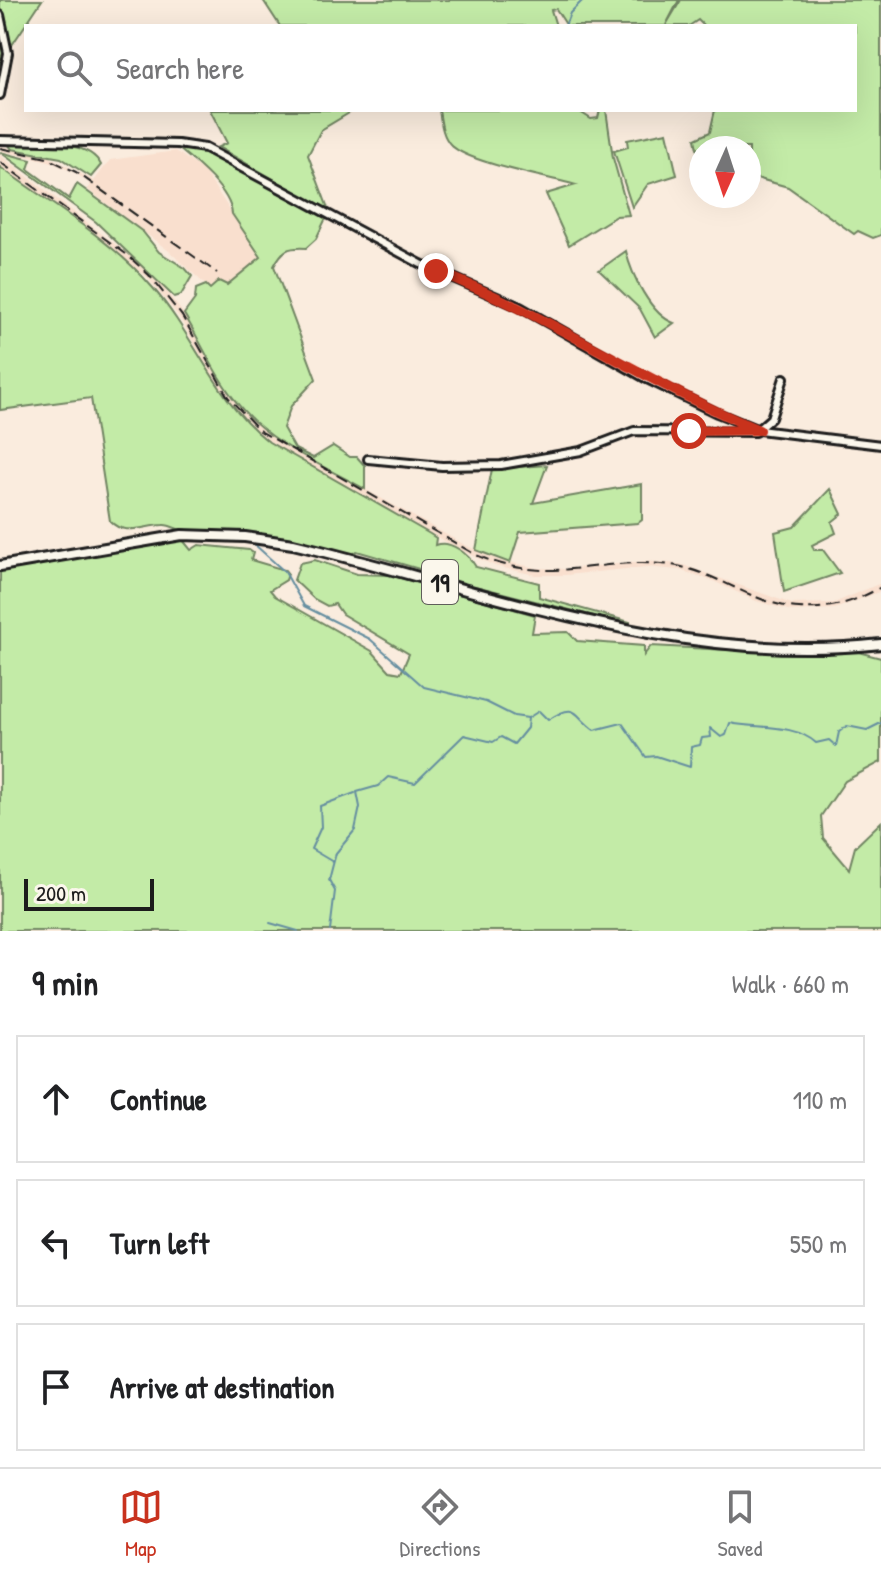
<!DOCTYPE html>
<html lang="en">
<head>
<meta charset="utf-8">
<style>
  :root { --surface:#fff; --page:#f2f2f2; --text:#202124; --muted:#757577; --line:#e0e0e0; --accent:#c8321e }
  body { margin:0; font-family:"Patrick Hand",sans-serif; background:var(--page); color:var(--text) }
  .compass { position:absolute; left:689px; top:136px; width:72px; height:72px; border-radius:50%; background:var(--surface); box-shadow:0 8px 32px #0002; rotate:183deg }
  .scale { position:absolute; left:24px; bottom:20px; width:130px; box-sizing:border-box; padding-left:8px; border:4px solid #1c1c1c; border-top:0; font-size:22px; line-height:28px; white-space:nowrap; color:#1c1c1c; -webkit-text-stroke:6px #fbf7ec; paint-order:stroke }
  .stop { position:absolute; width:24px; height:24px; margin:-18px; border:6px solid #c8321e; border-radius:50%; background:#fff }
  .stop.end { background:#c8321e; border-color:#fff; box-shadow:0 2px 8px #0008 }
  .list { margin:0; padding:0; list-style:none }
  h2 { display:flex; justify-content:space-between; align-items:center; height:104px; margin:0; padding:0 32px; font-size:34px }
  h2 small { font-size:26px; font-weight:400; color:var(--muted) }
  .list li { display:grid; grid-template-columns:52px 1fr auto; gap:24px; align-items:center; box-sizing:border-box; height:128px; margin:0 16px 16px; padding:0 16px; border:2px solid var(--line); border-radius:0px }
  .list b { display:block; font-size:30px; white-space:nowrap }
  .list em { font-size:26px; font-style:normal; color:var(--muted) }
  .icon { flex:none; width:44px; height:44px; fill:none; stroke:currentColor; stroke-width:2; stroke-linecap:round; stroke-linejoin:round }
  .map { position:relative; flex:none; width:881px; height:931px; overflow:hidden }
  .search { position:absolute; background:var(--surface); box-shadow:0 8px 32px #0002; left:24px; right:24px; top:24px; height:88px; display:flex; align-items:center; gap:20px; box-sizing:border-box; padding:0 28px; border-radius:0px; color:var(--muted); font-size:30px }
  .sheet { height:536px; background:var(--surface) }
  nav { display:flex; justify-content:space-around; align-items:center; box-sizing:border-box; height:112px; border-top:2px solid var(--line); background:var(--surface); font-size:22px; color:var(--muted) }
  nav a { display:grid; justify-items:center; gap:4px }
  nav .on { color:var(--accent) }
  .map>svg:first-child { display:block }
  .built { fill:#f9dfce }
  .green { fill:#c3eba7; stroke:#708462; stroke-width:2 }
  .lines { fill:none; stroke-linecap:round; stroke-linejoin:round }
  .stream { stroke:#658ea0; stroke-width:2 }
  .minor-casing { stroke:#1c1c1c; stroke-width:12 }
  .major-casing { stroke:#1c1c1c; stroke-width:14 }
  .minor { stroke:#fbf7ec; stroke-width:6 }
  .major { stroke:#fbf7ec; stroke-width:8 }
  .rail { stroke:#1c1c1c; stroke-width:2; stroke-dasharray:12 6; stroke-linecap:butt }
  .route { stroke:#c8321e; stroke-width:10 }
  .labels { text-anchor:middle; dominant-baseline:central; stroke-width:6; stroke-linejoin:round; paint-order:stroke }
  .shield { fill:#fbf7ec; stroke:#5f5e5a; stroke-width:2 }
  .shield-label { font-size:26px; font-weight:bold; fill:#1c1c1c }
</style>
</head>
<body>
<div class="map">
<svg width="881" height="931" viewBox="0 0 881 931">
  <rect width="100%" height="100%" fill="#faecde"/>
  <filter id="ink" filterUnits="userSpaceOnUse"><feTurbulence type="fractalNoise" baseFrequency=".0125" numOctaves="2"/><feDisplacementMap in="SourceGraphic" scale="16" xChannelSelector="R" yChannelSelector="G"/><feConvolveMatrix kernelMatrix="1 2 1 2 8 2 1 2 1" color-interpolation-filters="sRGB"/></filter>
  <g filter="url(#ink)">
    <!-- built -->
    <g class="built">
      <polygon points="0,146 50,157 94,181 110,160 176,151 204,171 261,257 227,285 210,289 169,251 87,189 91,185 77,174 49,161 1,151"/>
      <polygon points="0,155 151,272 184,314 224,385 253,421 284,444 465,545 497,559 536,568 566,569 646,561 680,564 792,604 834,603 881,583 881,591 835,609 791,611 756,601 711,580 679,570 646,567 566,575 535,575 495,566 462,551 281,449 248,426 225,399 179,317 147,277 0,167"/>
    </g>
    <!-- green -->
    <g class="green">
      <polygon points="0,0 42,0 0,63"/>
      <polygon points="263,0 679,0 666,25 681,0 881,0 881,235 873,238 858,231 854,234 788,187 749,176 749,148 701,148 701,167 695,139 710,132 715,110 855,110 855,26 704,26 698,20 689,26 567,26 556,9 551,10 556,26 280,26"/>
      <polygon points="210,110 354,110 321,130 308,155 329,211 218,147 227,143"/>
      <path d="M439,110H577L591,119L598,118L600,110H606L613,158L629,215L616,216L569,245L546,194L576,185C548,177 468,163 451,145C442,136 441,122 439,110Z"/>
      <polygon points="667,132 677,175 648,184 632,207 614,151 628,147 627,140"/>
      <path d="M8,144C34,145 87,137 101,165L91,177L61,158L12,149Z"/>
      <path d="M178,148C212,145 296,200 330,218L325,220L316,239L306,248C288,247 283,249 274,266L316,379L291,406L283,428L295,449L313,458L333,446L350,457H357L365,466V489C322,465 270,444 238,404C216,378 202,344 184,314L195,299L196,289L206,285L210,289L219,281L227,285L261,257L232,214C230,190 195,162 178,148Z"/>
      <polygon points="0,152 31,160 28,169 69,199 77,184 143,232 159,252 185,268 192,276 181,295 174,297 96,222"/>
      <path d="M0,167C51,204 112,240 153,288C196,338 216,401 269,442L430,534L436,538L435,545C451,539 469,555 476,567L539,583V597L630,622V625L431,575L430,572L357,551L352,555C296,541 244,532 186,531C178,531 171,524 163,525C145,525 124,537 110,521L91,398L0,410Z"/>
      <path d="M626,251C631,274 651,315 674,323L655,337L640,309L599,270Z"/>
      <polygon points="547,465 533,503 642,484 642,520 638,523 520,532 510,563 476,550 492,469"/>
      <polygon points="830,489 842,514 832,522 836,533 812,545 814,550 823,550 840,573 784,592 775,532 794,527"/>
      <polygon points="182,539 191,550 199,545 249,550 253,553 251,560 285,570 288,574 286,580 270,590 275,596 372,651 390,671 401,673 409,654 342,614 335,604 327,606 314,599 294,580 300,563 315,560 357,574 390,575 535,615 532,633 568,632 577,641 644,646 644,655 651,646 805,654 858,652 881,658 881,762 845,781 821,816 823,838 849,869 855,847 881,822 881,931 0,931 0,570"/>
    </g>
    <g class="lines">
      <!-- stream -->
      <g class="stream">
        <polyline points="565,26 570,13 583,0"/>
        <polyline points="254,544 285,572 304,606 370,639 424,687 486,702 514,716 528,718"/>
        <polyline points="333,862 311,849 321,827 320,806 355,793"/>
        <polyline points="270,923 298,931"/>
        <path d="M330,931L335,891L329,880L336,853L355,830L360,807L357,792L378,786L388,777L415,783L464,735L493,742L501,737L514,744L527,728L528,718L539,711L548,720C578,701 573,715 594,730L622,723L646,757L656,756L690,767L691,747L700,745L702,738L711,737L710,728L721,737L726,735L730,723C757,729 794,723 816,743L829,740L836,746L839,732L847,726L867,730L881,723"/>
      </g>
      <!-- minor casing -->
      <g class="minor-casing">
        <g id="minor">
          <polyline points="0,15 8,53 0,95"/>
          <polyline points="0,140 178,144 205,148 421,264 520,307 645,378 717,413 759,430 881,445"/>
          <polyline points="368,459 442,466 501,465 581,451 634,431 755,432 771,418 784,378"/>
        </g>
      </g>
      <!-- major casing -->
      <g class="major-casing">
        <path id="major" d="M0,566L182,535L245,537L293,544C485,590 681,667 881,644"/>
      </g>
      <!-- minor -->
      <use href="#minor" class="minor"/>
      <!-- major -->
      <use href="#major" class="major"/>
      <!-- rail -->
      <g class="rail">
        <polyline points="0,148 47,158 76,172 217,273"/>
        <path d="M0,162L126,254L149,275L182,316L228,397L260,431L476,555C556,589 603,553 677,566C720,574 755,605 799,608C829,610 855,602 881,587"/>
      </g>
    </g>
  </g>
  <g class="lines" filter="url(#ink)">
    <!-- route -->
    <path class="route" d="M436,271C549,315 648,384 759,430L689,431"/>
  </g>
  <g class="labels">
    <!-- shield labels -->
    <rect class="shield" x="422" y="560" width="36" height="44" rx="6"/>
    <g class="shield-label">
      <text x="440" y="582">19</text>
    </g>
  </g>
</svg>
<svg class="compass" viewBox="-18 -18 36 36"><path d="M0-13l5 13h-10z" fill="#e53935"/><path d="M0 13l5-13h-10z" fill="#757577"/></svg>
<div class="scale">200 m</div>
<div class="stop" style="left:689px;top:431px"></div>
<div class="stop end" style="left:436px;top:271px"></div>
<div class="search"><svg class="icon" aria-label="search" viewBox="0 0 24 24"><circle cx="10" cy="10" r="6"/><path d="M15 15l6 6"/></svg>Search here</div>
</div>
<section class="sheet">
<h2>9 min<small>Walk · 660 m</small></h2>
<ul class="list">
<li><svg class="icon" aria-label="ahead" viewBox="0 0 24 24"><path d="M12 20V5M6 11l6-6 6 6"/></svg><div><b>Continue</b></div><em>110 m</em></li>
<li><svg class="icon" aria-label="left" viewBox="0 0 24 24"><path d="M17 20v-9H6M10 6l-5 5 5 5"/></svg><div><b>Turn left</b></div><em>550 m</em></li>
<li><svg class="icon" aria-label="arrive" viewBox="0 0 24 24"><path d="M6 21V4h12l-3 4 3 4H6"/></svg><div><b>Arrive at destination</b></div></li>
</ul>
</section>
<nav>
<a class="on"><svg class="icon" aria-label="map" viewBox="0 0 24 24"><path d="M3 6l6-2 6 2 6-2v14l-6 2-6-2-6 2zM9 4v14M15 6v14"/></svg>Map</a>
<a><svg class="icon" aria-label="directions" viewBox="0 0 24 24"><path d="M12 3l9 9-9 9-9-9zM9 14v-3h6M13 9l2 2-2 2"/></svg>Directions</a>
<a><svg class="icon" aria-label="saved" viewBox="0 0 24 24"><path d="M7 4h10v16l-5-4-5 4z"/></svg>Saved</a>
</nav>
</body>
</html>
